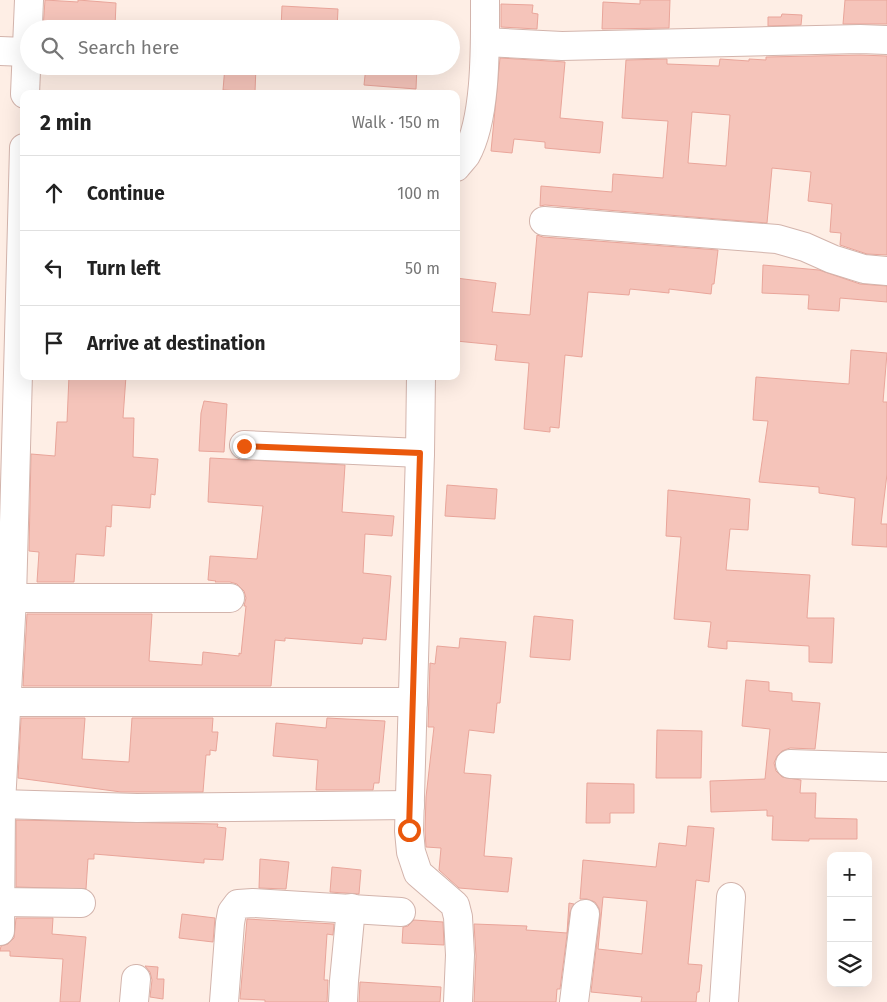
<!DOCTYPE html>
<html lang="en">
<head>
<meta charset="utf-8">
<style>
  :root { --surface:#fff; --page:#f2f2f2; --text:#222; --muted:#767676; --line:#e0e0e0 }
  body { margin:0; font-family:"Fira Sans",sans-serif; background:var(--page); color:var(--text) }
  .controls { position:absolute; right:15px; bottom:15px; display:grid; overflow:hidden; border-radius:10px; box-shadow:0 5px 20px #0002 }
  .controls button { width:45px; height:45px; display:grid; place-items:center; padding:0; border:0; border-bottom:1px solid var(--line); background:var(--surface); color:var(--text); font:25px sans-serif }
  .stop { position:absolute; width:15px; height:15px; margin:-11px; border:4px solid #ea580c; border-radius:50%; background:#fff }
  .stop.end { background:#ea580c; border-color:#fff; box-shadow:0 1px 5px #0008 }
  .list { margin:0; padding:0; list-style:none }
  h2 { display:flex; justify-content:space-between; align-items:center; height:65px; margin:0; padding:0 20px; font-size:21px }
  h2 small { font-size:16px; font-weight:400; color:var(--muted) }
  .list li { display:grid; grid-template-columns:32px 1fr auto; gap:15px; align-items:center; box-sizing:border-box; height:75px; padding:0 20px; border-top:1px solid var(--line) }
  .list b { display:block; font-size:19px; white-space:nowrap }
  .list em { font-size:16px; font-style:normal; color:var(--muted) }
  .icon { flex:none; width:28px; height:28px; fill:none; stroke:currentColor; stroke-width:2; stroke-linecap:round; stroke-linejoin:round }
  .map { position:relative; flex:none; width:887px; height:1002px; overflow:hidden }
  .search { position:absolute; background:var(--surface); box-shadow:0 5px 20px #0002; left:20px; top:20px; width:440px; height:55px; display:flex; align-items:center; gap:12px; box-sizing:border-box; padding:0 18px; border-radius:28px; color:var(--muted); font-size:19px }
  .panel { position:absolute; background:var(--surface); box-shadow:0 5px 20px #0002; left:20px; top:90px; width:440px; height:290px; border-radius:10px }
  .map>svg:first-child { display:block }
  .building { fill:#f5c4ba; stroke:#e9a59a; fill-rule:evenodd }
  .lines { fill:none; stroke-linecap:round; stroke-linejoin:round }
  .minor-casing { stroke:#d3b4ac; stroke-width:30 }
  .minor { stroke:#fff; stroke-width:28 }
  .route { stroke:#ea580c; stroke-width:6 }
</style>
</head>
<body>
<div class="map">
<svg width="887" height="1002" viewBox="0 0 887 1002">
  <rect width="100%" height="100%" fill="#feeee5"/>
  <!-- building -->
  <g class="building">
    <polygon points="45,0 78,2 78,0 116,3 115,27 94,26 94,29 43,29"/>
    <polygon points="640,0 670,0 669,28 602,29 603,2 640,4"/>
    <polygon points="845,0 887,0 887,24 843,24"/>
    <polygon points="501,4 533,5 532,13 538,14 537,29 501,27"/>
    <polygon points="282,6 338,9 337,29 281,29"/>
    <polygon points="782,14 802,15 801,25 768,26 768,17 781,17"/>
    <path d="M860,55L887,56V255L867,254L840,245L841,233L830,232L832,204L808,201L811,172L772,168L767,223L545,205L540,206L541,186L612,192L613,174L663,178L668,121L622,118L626,60L667,59V64L719,66L720,59L749,61V59L766,60V57ZM692,112L730,115L726,166L688,163Z"/>
    <polygon points="500,58 565,62 560,118 603,122 600,153 545,148 545,142 514,139 512,153 491,151"/>
    <polygon points="225,66 256,66 255,92 223,90"/>
    <polygon points="366,66 417,66 416,89 364,85"/>
    <polygon points="537,235 543,237 718,250 714,284 712,284 711,294 669,289 669,293 630,289 629,295 588,292 582,357 565,355 559,428 550,427 550,432 524,429 529,363 495,360 497,345 456,341 456,278 496,283 492,312 530,315"/>
    <polygon points="763,265 819,270 860,284 887,286 887,302 840,298 839,311 808,309 809,295 762,293"/>
    <polygon points="851,350 887,353 883,402 887,402 887,474 881,524 887,524 887,547 852,545 855,498 819,493 819,487 759,482 768,421 753,420 756,377 849,384"/>
    <polygon points="69,376 126,376 123,418 134,418 133,457 158,459 155,495 151,494 150,508 112,505 111,527 106,526 104,556 76,554 74,582 37,582 39,552 29,551 31,454 55,456 57,422 67,422"/>
    <polygon points="204,401 227,404 224,452 199,451 201,413"/>
    <polygon points="210,458 345,465 342,512 394,516 392,536 365,534 363,573 391,576 386,640 363,638 362,644 285,638 285,641 275,640 271,686 23,686 27,614 152,614 149,661 202,665 203,652 239,656 239,653 241,654 246,606 244,606 246,598 244,591 237,584 230,582 215,582 216,581 208,580 210,556 257,559 263,506 208,502"/>
    <polygon points="447,485 497,489 495,519 445,516"/>
    <polygon points="668,490 750,499 748,530 730,529 726,570 810,575 807,618 834,618 832,663 809,662 809,646 727,641 727,649 708,647 711,622 674,619 681,537 666,536"/>
    <polygon points="534,616 573,620 570,660 530,657"/>
    <polygon points="460,638 506,642 500,703 497,703 494,733 469,730 464,773 491,775 484,856 512,858 508,892 459,888 439,870 441,848 426,847 425,830 426,797 434,727 428,727 430,663 435,664 437,646 459,648"/>
    <polygon points="746,680 769,682 769,691 792,693 792,701 820,703 815,749 790,748 782,751 777,756 774,763 776,771 782,777 801,780 800,793 816,793 815,818 857,819 857,839 809,839 809,841 772,840 773,816 767,816 767,810 711,812 710,781 765,779 770,729 742,726"/>
    <polygon points="21,718 85,718 82,759 129,762 132,718 213,718 212,732 218,732 216,751 210,750 210,755 206,755 203,792 121,792 18,778"/>
    <polygon points="327,718 385,721 379,783 374,783 373,790 316,790 318,760 273,756 276,723 326,728"/>
    <polygon points="657,730 702,731 701,778 656,778"/>
    <polygon points="587,783 634,784 634,813 610,813 610,823 586,823"/>
    <polygon points="16,820 218,824 217,827 226,828 223,860 204,859 204,863 94,854 94,859 88,859 86,889 16,887"/>
    <path d="M688,826L714,828L709,882L696,880L688,964L702,965L699,992H697L696,1002H641L642,997L591,992L600,915L599,908L595,902L587,899H580L583,860L656,867L659,843L686,846ZM603,897L647,901L642,954L598,949Z"/>
    <polygon points="260,859 289,862 286,889 259,888"/>
    <polygon points="332,867 361,870 359,894 330,892"/>
    <polygon points="569,903 574,904 570,912 560,989 557,989 556,1002 474,1002 476,956 474,924 527,926 526,930 567,933"/>
    <polygon points="182,914 215,918 213,942 179,938"/>
    <polygon points="16,918 53,918 52,934 86,937 80,1002 60,1002 63,959 10,956 10,951 0,951 1,946 8,944 14,938"/>
    <polygon points="247,919 334,924 333,935 327,934 324,980 328,980 327,1002 265,1002 265,1000 240,999"/>
    <polygon points="414,920 443,922 444,945 402,943 403,927 408,926"/>
    <polygon points="145,966 158,967 157,979 164,979 163,999 150,997 152,980 150,972"/>
    <polygon points="360,982 441,987 440,1002 359,1002"/>
  </g>
  <g class="lines">
    <!-- minor casing -->
    <g class="minor-casing">
      <g id="minor">
        <polyline points="485,42 562,46 860,39 887,40"/>
        <polyline points="0,51 26,52"/>
        <polyline points="25,94 29,0"/>
        <path d="M456,167C459,163 463,159 466,155C487,118 485,42 485,0"/>
        <polyline points="544,221 777,239 805,247 832,259 864,269 887,271"/>
        <polyline points="421,376 420,453 409,831 411,852 418,873 455,905 458,917 460,955 458,1002"/>
        <polyline points="244,445 420,453"/>
        <polyline points="12,598 230,598"/>
        <polyline points="6,702 413,702"/>
        <polyline points="790,764 887,767"/>
        <polyline points="0,804 137,808 410,805"/>
        <polyline points="0,902 81,903"/>
        <polyline points="0,931 1,804 12,598 24,148"/>
        <polyline points="134,1002 136,979"/>
        <polyline points="224,1002 230,923 232,912 238,904 253,903 401,912"/>
        <polyline points="343,1002 344,981 351,908"/>
        <polyline points="574,1002 585,914"/>
        <polyline points="724,1002 731,897"/>
      </g>
    </g>
    <!-- minor -->
    <use href="#minor" class="minor"/>
  </g>
  <g class="lines">
    <!-- route -->
    <polyline class="route" points="244,446 420,453 409,830"/>
  </g>
</svg>
<div class="controls">
<button>+</button>
<button>−</button>
<button><svg class="icon" aria-label="layers" viewBox="0 0 24 24"><path d="M12 4l9 5-9 5-9-5zM3 14l9 5 9-5"/></svg></button>
</div>
<div class="stop" style="left:409px;top:830px"></div>
<div class="stop end" style="left:244px;top:446px"></div>
<div class="search"><svg class="icon" aria-label="search" viewBox="0 0 24 24"><circle cx="10" cy="10" r="6"/><path d="M15 15l6 6"/></svg>Search here</div>
<section class="panel">
<h2>2 min<small>Walk · 150 m</small></h2>
<ul class="list">
<li><svg class="icon" aria-label="ahead" viewBox="0 0 24 24"><path d="M12 20V5M6 11l6-6 6 6"/></svg><div><b>Continue</b></div><em>100 m</em></li>
<li><svg class="icon" aria-label="left" viewBox="0 0 24 24"><path d="M17 20v-9H6M10 6l-5 5 5 5"/></svg><div><b>Turn left</b></div><em>50 m</em></li>
<li><svg class="icon" aria-label="arrive" viewBox="0 0 24 24"><path d="M6 21V4h12l-3 4 3 4H6"/></svg><div><b>Arrive at destination</b></div></li>
</ul>
</section>
</div>
</body>
</html>
